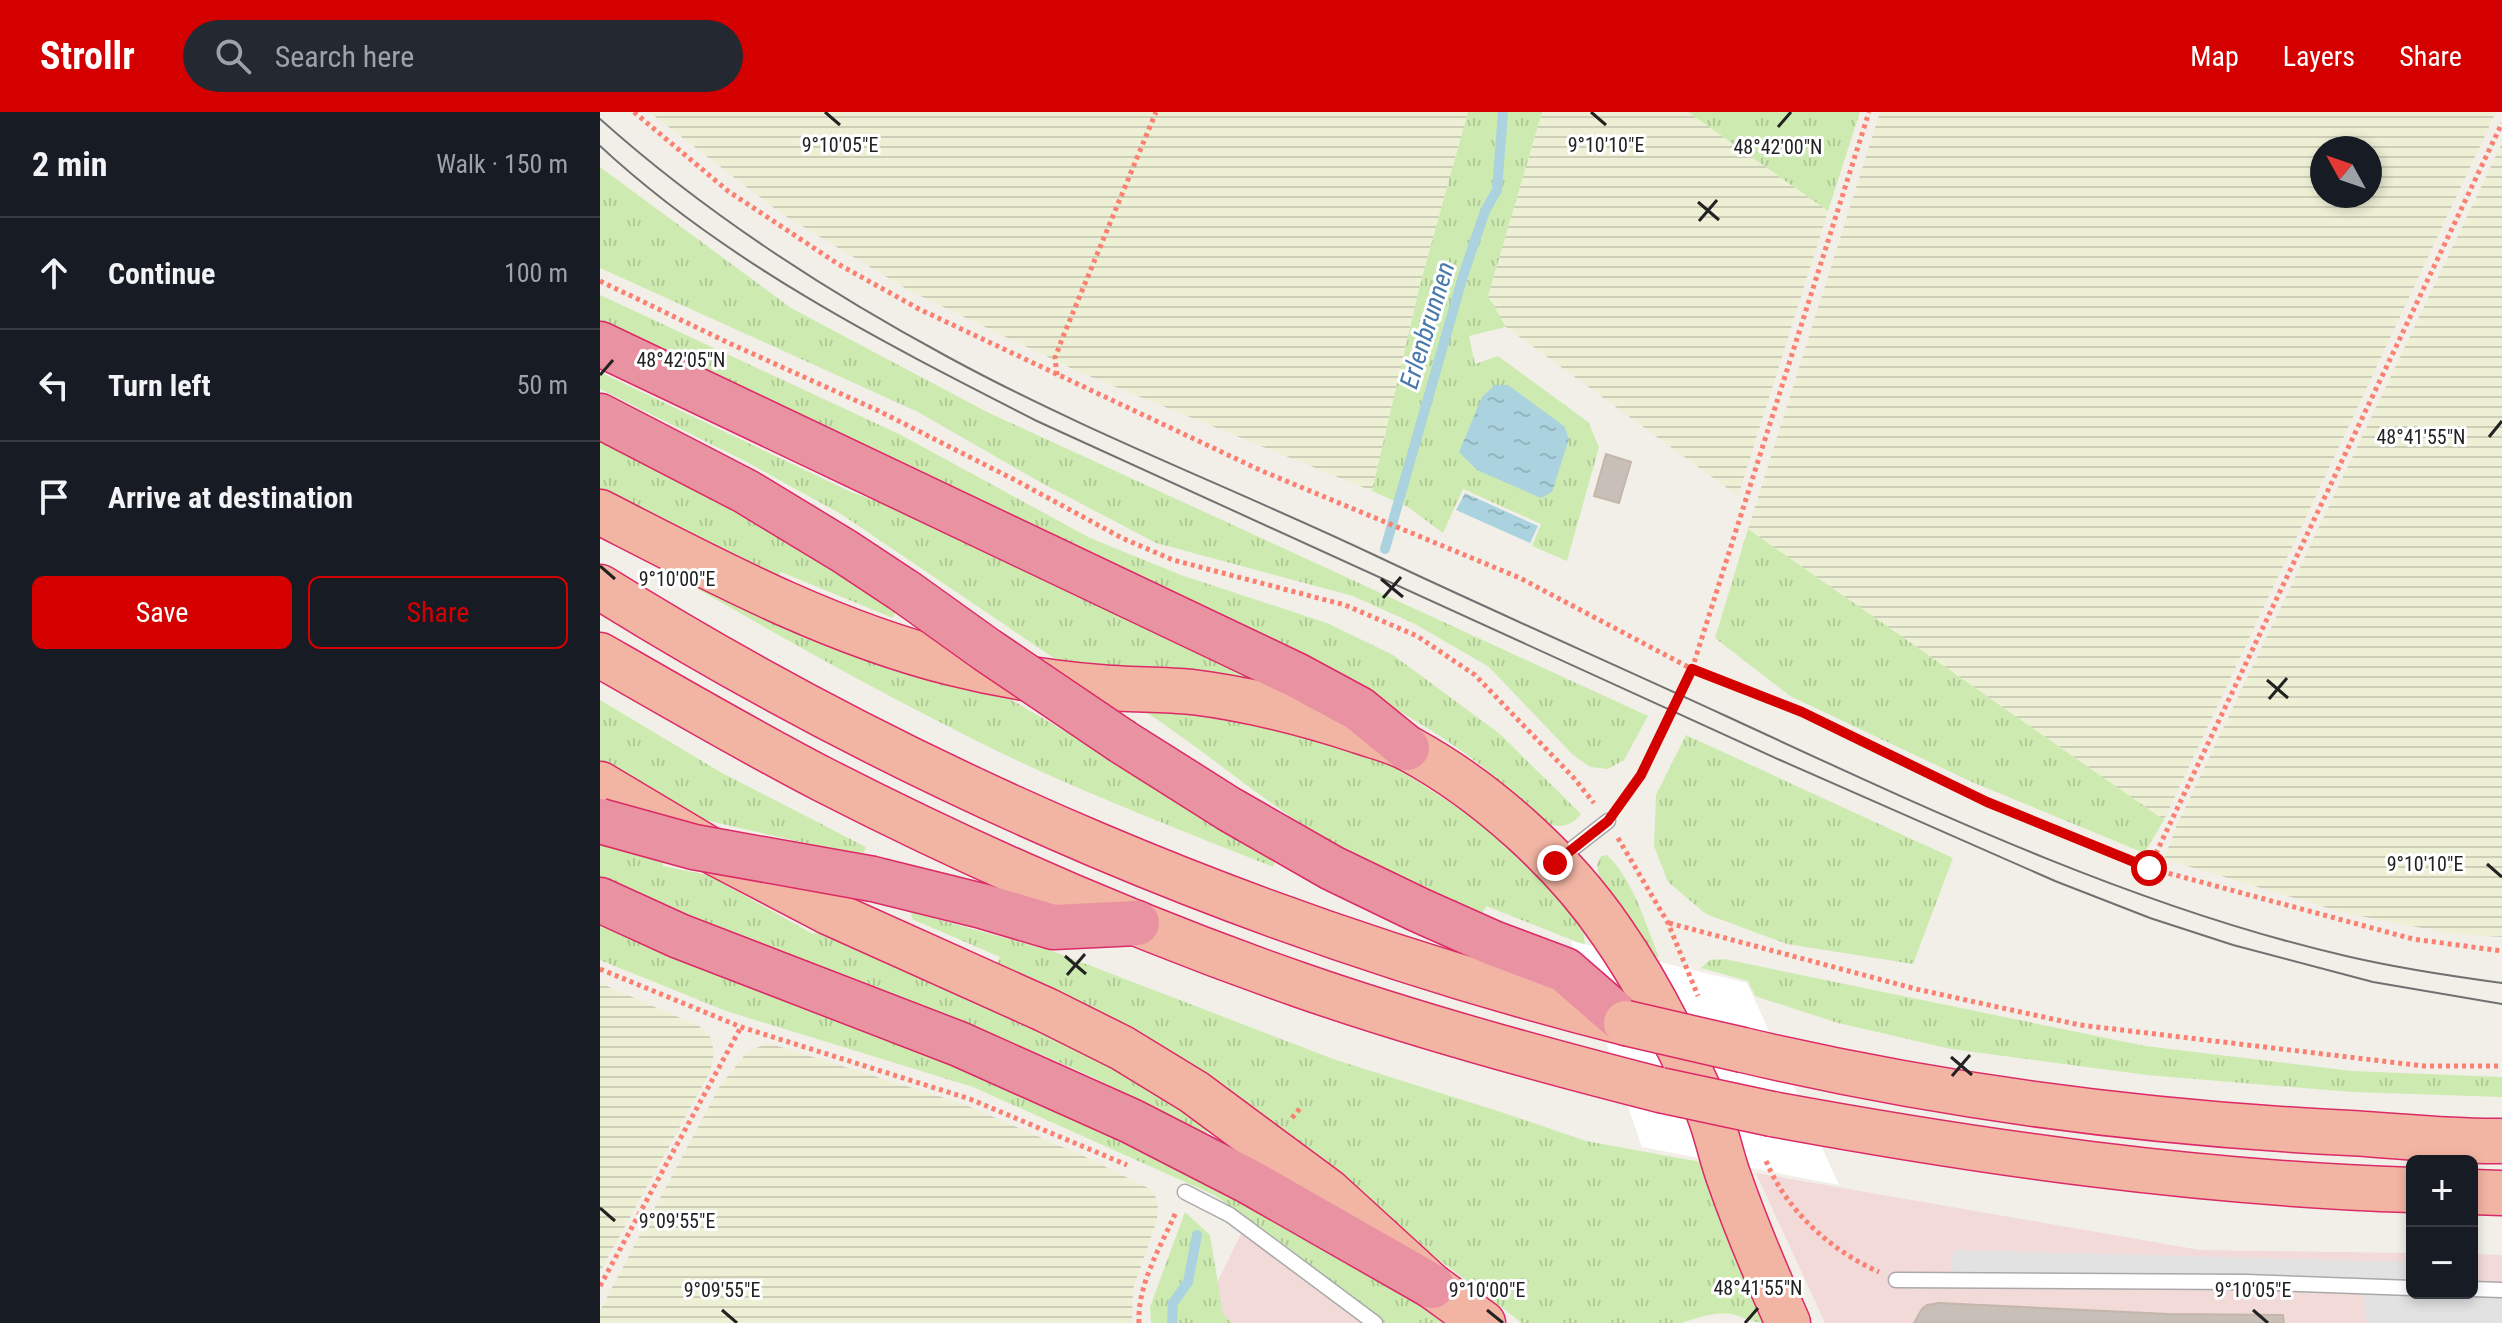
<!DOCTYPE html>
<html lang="en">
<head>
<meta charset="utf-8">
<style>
  :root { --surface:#171b24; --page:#242831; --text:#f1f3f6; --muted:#9ea1a6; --line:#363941; --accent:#d40000 }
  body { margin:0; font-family:"Roboto Condensed",sans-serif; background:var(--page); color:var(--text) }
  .controls { position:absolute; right:24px; bottom:24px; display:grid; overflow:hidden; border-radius:12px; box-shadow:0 4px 12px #0003 }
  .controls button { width:72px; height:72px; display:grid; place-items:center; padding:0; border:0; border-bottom:2px solid var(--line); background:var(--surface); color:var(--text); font:40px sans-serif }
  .compass { position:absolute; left:1710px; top:24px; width:72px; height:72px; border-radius:50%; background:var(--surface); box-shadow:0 4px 12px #0003; rotate:310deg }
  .stop { position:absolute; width:24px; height:24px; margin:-18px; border:6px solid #d40000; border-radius:50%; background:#fff }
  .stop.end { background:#d40000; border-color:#fff; box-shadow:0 2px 8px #0008 }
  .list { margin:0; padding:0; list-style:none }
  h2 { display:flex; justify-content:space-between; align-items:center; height:104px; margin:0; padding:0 32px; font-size:34px }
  h2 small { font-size:26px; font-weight:400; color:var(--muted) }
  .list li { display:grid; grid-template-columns:52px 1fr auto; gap:24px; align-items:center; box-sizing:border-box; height:112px; padding:0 32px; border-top:2px solid var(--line) }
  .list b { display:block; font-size:30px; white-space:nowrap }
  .list em { font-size:26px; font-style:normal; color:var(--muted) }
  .actions { display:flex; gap:16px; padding:24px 32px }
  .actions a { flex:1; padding:18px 0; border:2px solid var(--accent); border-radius:12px; text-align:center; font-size:28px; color:var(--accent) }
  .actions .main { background:var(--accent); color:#fff }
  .icon { flex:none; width:44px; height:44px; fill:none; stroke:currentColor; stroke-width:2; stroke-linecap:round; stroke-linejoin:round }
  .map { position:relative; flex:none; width:1902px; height:1211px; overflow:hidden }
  header { display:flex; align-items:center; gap:48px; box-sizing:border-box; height:112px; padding:0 40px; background:var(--accent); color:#fff }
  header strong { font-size:38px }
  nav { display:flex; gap:44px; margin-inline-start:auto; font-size:28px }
  .search { width:560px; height:72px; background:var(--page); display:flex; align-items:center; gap:20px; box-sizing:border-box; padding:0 28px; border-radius:44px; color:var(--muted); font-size:30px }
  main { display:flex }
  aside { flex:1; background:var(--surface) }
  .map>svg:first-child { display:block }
  .commercial { fill:#f2dad9 }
  .farmland { fill:url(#farmland-rules); fill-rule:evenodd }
  .grass { fill:url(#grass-tufts) }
  .parking { fill:#e2e2e2 }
  .water { fill:url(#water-ripples) }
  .pier { fill:#fff }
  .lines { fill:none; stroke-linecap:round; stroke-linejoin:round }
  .stream { stroke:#aad3df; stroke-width:10 }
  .building { fill:#c7bfb8; stroke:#c4b6ab; stroke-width:2 }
  .service-casing { stroke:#a9a9a9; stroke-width:17 }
  .trunk-casing { stroke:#dc2a67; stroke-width:47 }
  .motorway-casing { stroke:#dc2a67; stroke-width:47 }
  .path { stroke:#fa8072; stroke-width:5; stroke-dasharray:4 4; stroke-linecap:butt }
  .service { stroke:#fff; stroke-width:14 }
  .trunk { stroke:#f2b4a3; stroke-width:44 }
  .motorway { stroke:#e892a2; stroke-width:44 }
  .tram { stroke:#707070; stroke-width:2 }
  .trunk-bridge-casing { stroke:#dc2a67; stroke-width:47; stroke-linecap:butt }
  .motorway-bridge-casing { stroke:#dc2a67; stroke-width:47; stroke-linecap:butt }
  .trunk-bridge { stroke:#f2b4a3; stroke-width:44 }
  .motorway-bridge { stroke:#e892a2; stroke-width:44 }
  .route { stroke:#d40000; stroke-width:10 }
  .ticks { fill:none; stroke:#222; stroke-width:3 }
  .labels { text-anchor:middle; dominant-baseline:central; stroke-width:6; stroke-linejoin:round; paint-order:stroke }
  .water-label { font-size:26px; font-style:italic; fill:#4a7aab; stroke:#fff }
  .ticks-label { font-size:20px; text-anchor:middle; fill:#222; stroke:#fff; stroke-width:6; stroke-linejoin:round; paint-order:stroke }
</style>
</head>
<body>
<header>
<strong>Strollr</strong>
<div class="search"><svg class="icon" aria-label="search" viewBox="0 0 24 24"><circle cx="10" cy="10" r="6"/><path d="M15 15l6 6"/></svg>Search here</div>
<nav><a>Map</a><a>Layers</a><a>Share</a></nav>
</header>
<main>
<aside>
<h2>2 min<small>Walk · 150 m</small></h2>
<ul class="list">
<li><svg class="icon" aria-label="ahead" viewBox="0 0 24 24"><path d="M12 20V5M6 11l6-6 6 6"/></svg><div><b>Continue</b></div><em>100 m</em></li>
<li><svg class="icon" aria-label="left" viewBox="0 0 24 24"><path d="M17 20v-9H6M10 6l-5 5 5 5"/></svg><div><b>Turn left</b></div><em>50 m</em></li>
<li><svg class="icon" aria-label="arrive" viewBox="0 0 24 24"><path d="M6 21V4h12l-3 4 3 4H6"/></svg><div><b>Arrive at destination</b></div></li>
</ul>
<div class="actions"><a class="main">Save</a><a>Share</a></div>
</aside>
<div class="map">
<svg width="1902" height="1211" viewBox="0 0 1902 1211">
  <defs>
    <pattern id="farmland-rules" width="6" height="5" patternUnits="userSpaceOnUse" patternTransform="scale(2)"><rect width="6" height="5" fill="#eef0d5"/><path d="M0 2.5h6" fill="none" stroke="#ccceb7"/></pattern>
    <pattern id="grass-tufts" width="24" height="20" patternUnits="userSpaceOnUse" patternTransform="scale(2)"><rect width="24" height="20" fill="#cdebb0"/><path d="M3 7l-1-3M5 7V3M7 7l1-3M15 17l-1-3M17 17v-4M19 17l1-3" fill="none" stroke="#b0c997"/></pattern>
    <pattern id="water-ripples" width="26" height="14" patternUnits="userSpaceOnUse" patternTransform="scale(2)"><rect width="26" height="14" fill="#aad3df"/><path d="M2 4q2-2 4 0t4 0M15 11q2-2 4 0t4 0" fill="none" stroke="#92b5bf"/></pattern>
  </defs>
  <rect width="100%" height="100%" fill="#f2efe9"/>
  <!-- commercial -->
  <g class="commercial">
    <polygon points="1156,1061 1600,1138 1812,1141 1812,1181 1872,1181 1872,1142 1902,1143 1902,1211 1225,1211"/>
    <polygon points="642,1120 784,1211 614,1211 616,1173"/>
  </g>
  <!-- farmland -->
  <g class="farmland">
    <polygon points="49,0 868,0 821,169 772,379 479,260 310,179 182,102"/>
    <polygon points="942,0 1088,0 1228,99 1138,384 906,215 888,184"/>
    <path d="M1280,0H1896L1564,708L1148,417ZM1722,36H1770V84H1722Z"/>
    <polygon points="1902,31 1902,825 1853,822 1745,801 1564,747 1576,715"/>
    <polygon points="0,871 99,914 111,926 114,941 110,960 0,1160"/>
    <polygon points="168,931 361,991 486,1045 552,1078 558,1090 557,1108 533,1177 532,1211 0,1211 0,1198 120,974 147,940"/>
  </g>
  <!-- grass -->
  <g class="grass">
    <polygon points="868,0 942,0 888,184 906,215 869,224 875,252 898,244 988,310 999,335 967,449 932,434 941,412 863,377 843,421 808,395 772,379 821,169"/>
    <polygon points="1088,0 1260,0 1228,99"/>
    <polygon points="0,55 191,196 385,299 1048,604 1024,648 1008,657 990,655 973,643 889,555 815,512 753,484 556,431 440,370 318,300 0,156"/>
    <path d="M0,183L301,323L490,426L581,463L727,511L793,543L900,622L981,702C973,712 962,717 949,712C927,702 906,674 888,659C854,631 816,609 779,587L0,214Z"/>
    <polygon points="0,260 251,380 306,400 658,560 653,571 467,555 241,402 143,348 0,277"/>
    <polygon points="0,324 101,374 297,495 293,506 181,460 176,469 0,377"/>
    <polygon points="1148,417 1564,708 1544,741 1372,670 1190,584 1115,526"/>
    <path d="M33,440L393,577L677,744L673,755C568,713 462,673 361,621C250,565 141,502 33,440Z"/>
    <polygon points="0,588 122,661 266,735 262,744 74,701 0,653"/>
    <path d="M528,589L613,593L743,632L801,659L863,699L918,742L983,815L985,833L886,794L882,802C815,772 747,744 687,702C633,665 584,623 528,589Z"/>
    <polygon points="1086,623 1353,746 1313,852 1187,832 1106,802 1068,770 1054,734 1056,683"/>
    <polygon points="0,729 63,745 63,754 108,763 213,822 224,812 474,930 607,1010 607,1027 493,965 416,932 34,782 0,765"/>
    <path d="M1007,743C1034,769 1045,811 1059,845L1050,844L1001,776L997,753L1001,744Z"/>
    <path d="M311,800L452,839L736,948L904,1001L986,1029L1101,1050L1150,1182L1168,1211C1153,1211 1149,1207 1135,1203C1118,1198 1097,1206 1081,1211H922L805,1122L394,859L400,845L312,807Z"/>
    <polygon points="0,801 392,959 770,1158 843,1211 784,1211 689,1136 614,1083 373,975 126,899 0,848"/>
    <polygon points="1124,847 1545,934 1752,959 1902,965 1902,985 1752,980 1547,963 1351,937 1238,911 1155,884 1148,869 1101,856 1110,848"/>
    <polygon points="585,1100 610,1123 623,1202 632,1211 551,1211 550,1195"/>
  </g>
  <!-- parking -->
  <polygon class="parking" points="1353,1138 1812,1150 1812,1181 1872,1181 1902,1178 1902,1211 1766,1211 1763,1176 1350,1169"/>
  <!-- water -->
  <g class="water">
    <polygon points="895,273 908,273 964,314 969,327 952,380 941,386 877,358 859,340 882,285"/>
    <polygon points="865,381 938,414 930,431 856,398"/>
  </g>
  <!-- pier -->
  <polygon class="pier" points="971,829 1147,871 1239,1073 1042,1035"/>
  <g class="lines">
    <!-- stream -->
    <g class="stream">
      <polyline points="785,437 863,164 885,99 897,78 903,0"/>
      <polyline points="572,1211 573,1191 588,1170 597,1123"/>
    </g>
  </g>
  <!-- building -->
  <g class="building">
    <polygon points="1006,342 1031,350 1019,391 994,384"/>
    <polygon points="1339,1191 1568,1202 1683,1203 1684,1211 1314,1211 1322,1197 1327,1193"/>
  </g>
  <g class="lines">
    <!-- service casing -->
    <g class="service-casing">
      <g id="service">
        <polyline points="958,748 1008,709"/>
        <polyline points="585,1080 630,1103 775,1211"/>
        <polyline points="1296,1168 1646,1170 1812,1176"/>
        <polyline points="1872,1177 1902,1178"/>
      </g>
    </g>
    <!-- trunk casing -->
    <g class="trunk-casing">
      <g id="trunk">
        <path d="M0,400C113,458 228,520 352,551C399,563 449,571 498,575C529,578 561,577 592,580C649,587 704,601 759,619C776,625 795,629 811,638C886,679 964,749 1012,820C1049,873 1079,933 1105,992C1116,1015 1120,1042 1129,1066C1146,1115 1167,1164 1188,1211"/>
        <path d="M0,475C316,672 666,820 1026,911"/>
        <path d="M0,543C73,585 147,628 222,667C376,746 536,816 700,873C818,914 938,947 1060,978"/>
        <polyline points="0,672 119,743 228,800 446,898 522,936 594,980 729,1080 832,1174 883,1211"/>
        <path d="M1143,938C1342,985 1546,1011 1750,1021C1801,1024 1852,1030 1902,1029"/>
        <path d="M1172,1002C1384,1041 1597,1071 1812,1078"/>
        <polyline points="1872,1080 1902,1081"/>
      </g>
    </g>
    <!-- motorway casing -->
    <g class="motorway-casing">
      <g id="motorway">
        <polyline points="0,232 696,563 759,597 807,636"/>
        <polyline points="0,304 145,379 244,439 306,480"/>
        <polyline points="523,630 629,697 732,756 819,798 893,831 965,858 1026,911"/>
        <polyline points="273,767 382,794 453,815 537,811"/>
        <polyline points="0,788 79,824 359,932 531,1009 648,1069 832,1174"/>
      </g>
    </g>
    <!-- path -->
    <g class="path">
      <polyline points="34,0 128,79 238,152 319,197 662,359 920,466 1092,557 1269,0"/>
      <polyline points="0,169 131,232 279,299 415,368 522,426 573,448 745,493 817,524 875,563 973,665 994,691"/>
      <polyline points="457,263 455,246 462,227 556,0"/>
      <polyline points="1021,692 1041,663 1092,557 1202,600 1387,690 1549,756 1813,827 1902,839"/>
      <polyline points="1018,726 1068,811 1098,884"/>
      <polyline points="1549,756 1902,11"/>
      <polyline points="1069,811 1316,877 1480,913 1824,954 1902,954"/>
      <polyline points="0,857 141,915 370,987 527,1053"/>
      <polyline points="692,1006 701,995"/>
      <path d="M1166,1049C1187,1099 1230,1138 1279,1160"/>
      <polyline points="0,1174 141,915"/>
      <path d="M539,1211C537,1173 561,1134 576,1100"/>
    </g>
    <!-- service -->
    <use href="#service" class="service"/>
    <!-- trunk -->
    <use href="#trunk" class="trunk"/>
    <!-- motorway -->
    <use href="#motorway" class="motorway"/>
    <!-- tram -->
    <g class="tram">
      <path d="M0,7C105,101 224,178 348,245C484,319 630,375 770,441C888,497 1007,549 1126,604C1323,695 1533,795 1746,844C1797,856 1850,864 1902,871"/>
      <path d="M0,34C127,152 286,232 439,310L1180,648L1455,769L1550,806L1633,833L1773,870L1902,892"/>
    </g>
    <!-- trunk-bridge casing -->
    <g class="trunk-bridge-casing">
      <g id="trunk-bridge">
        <polyline points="1026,911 1143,938"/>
        <polyline points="1060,978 1172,1002"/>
      </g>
    </g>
    <!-- motorway-bridge casing -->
    <g class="motorway-bridge-casing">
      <g id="motorway-bridge">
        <polyline points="306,480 387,538 523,630"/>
        <polyline points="0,709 94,735 273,767"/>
      </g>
    </g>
    <!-- trunk-bridge -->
    <use href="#trunk-bridge" class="trunk-bridge"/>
    <!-- motorway-bridge -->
    <use href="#motorway-bridge" class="motorway-bridge"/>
  </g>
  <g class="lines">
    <!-- route -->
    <polyline class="route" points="955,751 1008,709 1041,663 1092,557 1202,600 1387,690 1549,756"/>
  </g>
  <!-- ticks -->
  <path class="ticks" d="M225,0L240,13M991,0L1006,13M1178,15L1191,0M1098,90L1119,108M1099,109L1117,88M0,263L13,248M1889,325L1902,309M0,454L15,467M781,467L803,485M783,486L801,465M1667,568L1688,586M1669,587L1687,566M1887,752L1902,765M465,844L486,862M467,863L485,842M1351,945L1372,963M1352,964L1370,943M0,1096L15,1109M122,1198L137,1211M887,1198L903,1211M1653,1198L1668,1211M1145,1211L1158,1196"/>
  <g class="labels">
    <!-- water labels -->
    <g class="water-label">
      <text transform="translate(827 213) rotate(-73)">Erlenbrunnen</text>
    </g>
  </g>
  <g class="ticks-label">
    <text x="1006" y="40">9°10'10"E</text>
    <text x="240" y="40">9°10'05"E</text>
    <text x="1178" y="42">48°42'00"N</text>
    <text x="81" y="255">48°42'05"N</text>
    <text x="1821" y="332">48°41'55"N</text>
    <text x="77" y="474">9°10'00"E</text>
    <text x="1825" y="759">9°10'10"E</text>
    <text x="77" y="1116">9°09'55"E</text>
    <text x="1158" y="1183">48°41'55"N</text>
    <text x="122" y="1185">9°09'55"E</text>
    <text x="887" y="1185">9°10'00"E</text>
    <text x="1653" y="1185">9°10'05"E</text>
  </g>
</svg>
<div class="controls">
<button>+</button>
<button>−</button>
</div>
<svg class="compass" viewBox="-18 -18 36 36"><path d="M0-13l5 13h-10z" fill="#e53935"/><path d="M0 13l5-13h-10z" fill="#9ea1a6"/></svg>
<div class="stop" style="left:1549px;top:756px"></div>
<div class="stop end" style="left:955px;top:751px"></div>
</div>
</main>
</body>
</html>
